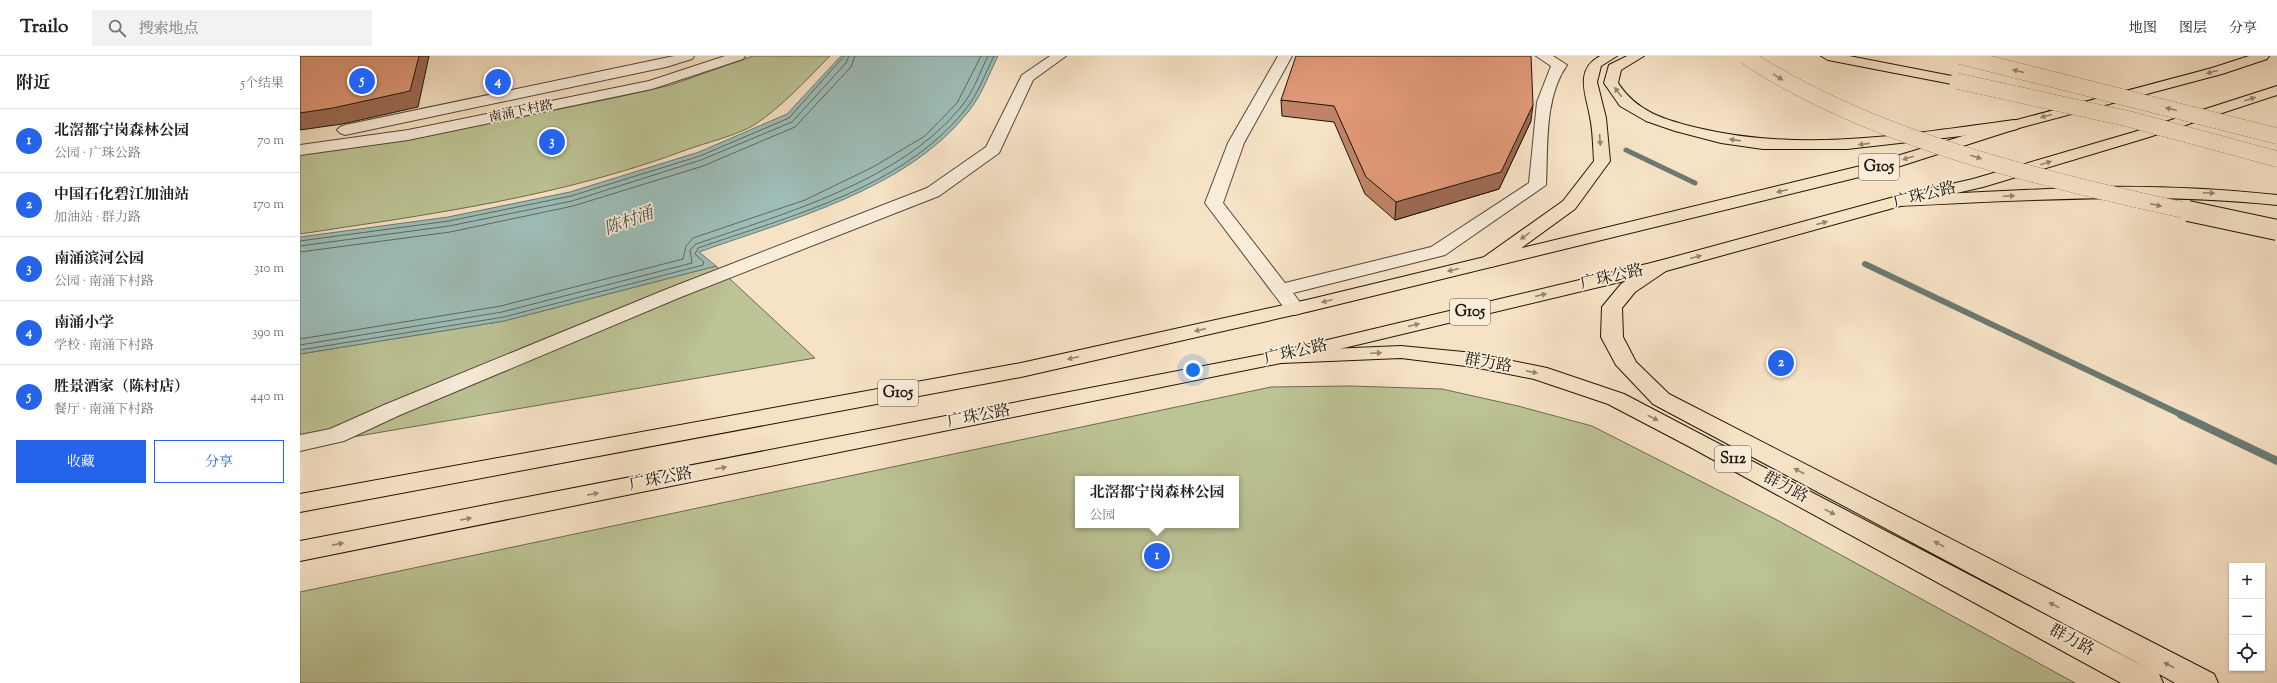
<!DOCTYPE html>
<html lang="zh">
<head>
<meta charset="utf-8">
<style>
  :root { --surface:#fff; --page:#f2f2f2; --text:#202124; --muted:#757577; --line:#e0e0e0; --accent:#2563eb }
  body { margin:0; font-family:"Sorts Mill Goudy","Noto Serif SC",serif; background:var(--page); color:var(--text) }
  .controls { position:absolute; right:12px; bottom:12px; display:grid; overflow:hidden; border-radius:0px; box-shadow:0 1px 3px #0004 }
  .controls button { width:36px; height:36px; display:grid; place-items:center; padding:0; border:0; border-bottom:1px solid var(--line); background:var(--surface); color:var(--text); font:20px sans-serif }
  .you { position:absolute; left:893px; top:314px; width:14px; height:14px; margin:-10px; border:3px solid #fff; border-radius:50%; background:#1a73e8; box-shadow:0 0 0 6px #1a73e833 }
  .badge { display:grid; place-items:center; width:26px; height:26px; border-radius:50%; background:var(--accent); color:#fff; font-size:13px; font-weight:700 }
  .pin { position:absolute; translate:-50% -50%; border:2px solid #fff; box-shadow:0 1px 4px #0006 }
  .popup { position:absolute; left:775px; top:420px; width:164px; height:52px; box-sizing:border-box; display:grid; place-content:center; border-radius:0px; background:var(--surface); filter:drop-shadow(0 1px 3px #0005); font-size:13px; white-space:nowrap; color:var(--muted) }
  .popup b { font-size:15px; color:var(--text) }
  .popup::after { content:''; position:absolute; left:50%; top:100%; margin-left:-8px; border:8px solid transparent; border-top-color:var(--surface) }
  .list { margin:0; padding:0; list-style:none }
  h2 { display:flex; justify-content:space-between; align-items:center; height:52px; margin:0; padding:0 16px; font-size:17px }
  h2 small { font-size:13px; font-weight:400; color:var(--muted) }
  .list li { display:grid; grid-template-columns:26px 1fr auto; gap:12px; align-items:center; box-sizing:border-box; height:64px; padding:0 16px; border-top:1px solid var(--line) }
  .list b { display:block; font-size:15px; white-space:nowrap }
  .list p { margin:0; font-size:13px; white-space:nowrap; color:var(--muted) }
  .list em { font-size:13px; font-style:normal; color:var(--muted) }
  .actions { display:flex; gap:8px; padding:12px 16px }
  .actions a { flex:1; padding:9px 0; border:1px solid var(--accent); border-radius:0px; text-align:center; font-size:14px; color:var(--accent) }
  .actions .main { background:var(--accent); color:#fff }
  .icon { flex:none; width:22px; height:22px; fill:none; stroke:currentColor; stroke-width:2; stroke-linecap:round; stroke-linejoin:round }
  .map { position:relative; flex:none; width:1977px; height:627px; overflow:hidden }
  header { display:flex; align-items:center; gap:24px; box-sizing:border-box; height:56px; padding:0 20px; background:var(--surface); border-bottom:1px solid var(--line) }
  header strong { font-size:19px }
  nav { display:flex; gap:22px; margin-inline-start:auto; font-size:14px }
  .search { width:280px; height:36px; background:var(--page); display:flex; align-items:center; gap:10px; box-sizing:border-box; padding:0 14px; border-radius:0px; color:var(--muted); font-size:15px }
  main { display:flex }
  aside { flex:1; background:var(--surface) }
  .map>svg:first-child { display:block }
  .green { fill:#bcc395; stroke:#6c6c50; fill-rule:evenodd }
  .water { fill:#9dbdb7; stroke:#6a7a72 }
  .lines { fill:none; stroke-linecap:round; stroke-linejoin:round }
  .shore { stroke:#5d6961; stroke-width:1 }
  .stream-far2 { stroke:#6a7a72; stroke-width:5 }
  .stream-far1 { stroke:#6a7a72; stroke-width:6 }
  .stream { stroke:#6a7a72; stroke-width:8 }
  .minor-casing { stroke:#53483a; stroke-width:2 }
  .primary-casing { stroke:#1d150b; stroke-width:2 }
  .trunk-casing { stroke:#1d150b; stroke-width:2 }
  .motorway-casing { stroke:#1d150b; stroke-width:2 }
  .minor { fill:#f9ecd9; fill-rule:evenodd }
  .primary { fill:#f6e2c5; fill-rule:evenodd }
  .trunk { fill:#f6e2c5; fill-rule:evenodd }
  .motorway { fill:#f6e2c5; fill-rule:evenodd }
  .motorway-bridge-far1-casing { stroke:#1d150b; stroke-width:16; stroke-linecap:butt }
  .motorway-bridge-casing { stroke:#1d150b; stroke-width:22; stroke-linecap:butt }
  .motorway-bridge-far1 { stroke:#f6e2c5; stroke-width:16 }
  .motorway-bridge { stroke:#f6e2c5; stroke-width:20 }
  .wall { fill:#c18366; stroke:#1d150b }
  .shaded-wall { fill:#9d6a53; stroke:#1d150b }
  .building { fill:#e09877; stroke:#1d150b }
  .oneway { fill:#948671 }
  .labels { text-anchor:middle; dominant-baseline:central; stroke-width:3.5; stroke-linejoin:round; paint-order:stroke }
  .far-street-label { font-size:13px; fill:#1d150b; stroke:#f9ecd9 }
  .shield { fill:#f9ecd9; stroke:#5f5649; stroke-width:1 }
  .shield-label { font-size:15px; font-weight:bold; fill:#1d150b }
  .street-label { font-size:16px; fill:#1d150b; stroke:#f9ecd9 }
  .water-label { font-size:17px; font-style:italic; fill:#4a5047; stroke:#f9ecd9 }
</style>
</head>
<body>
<header>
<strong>Trailo</strong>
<div class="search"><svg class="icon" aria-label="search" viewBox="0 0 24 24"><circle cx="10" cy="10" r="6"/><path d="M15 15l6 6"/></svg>搜索地点</div>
<nav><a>地图</a><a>图层</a><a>分享</a></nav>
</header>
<main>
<aside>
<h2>附近<small>5个结果</small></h2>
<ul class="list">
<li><span class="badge">1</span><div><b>北滘都宁岗森林公园</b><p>公园 · 广珠公路</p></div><em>70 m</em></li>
<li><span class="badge">2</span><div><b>中国石化碧江加油站</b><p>加油站 · 群力路</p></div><em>170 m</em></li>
<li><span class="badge">3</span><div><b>南涌滨河公园</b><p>公园 · 南涌下村路</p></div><em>310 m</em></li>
<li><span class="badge">4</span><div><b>南涌小学</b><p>学校 · 南涌下村路</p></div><em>390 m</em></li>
<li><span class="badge">5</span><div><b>胜景酒家（陈村店）</b><p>餐厅 · 南涌下村路</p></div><em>440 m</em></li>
</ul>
<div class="actions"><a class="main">收藏</a><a>分享</a></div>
</aside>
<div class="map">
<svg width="1977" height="627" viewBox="0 0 1977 627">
  <rect width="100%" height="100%" fill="#f6e2c5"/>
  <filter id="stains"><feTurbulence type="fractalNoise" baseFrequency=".005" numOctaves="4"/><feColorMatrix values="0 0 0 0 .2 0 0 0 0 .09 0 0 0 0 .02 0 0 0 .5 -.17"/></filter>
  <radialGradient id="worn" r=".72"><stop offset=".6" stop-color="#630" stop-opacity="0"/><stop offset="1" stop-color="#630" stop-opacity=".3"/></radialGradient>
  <!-- green -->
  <g class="green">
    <path d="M453,0H530C506,24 483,50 454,69C438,79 405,87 386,94C260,141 132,158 0,178V98L122,81L323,40L371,29Z"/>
    <polygon points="416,210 515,302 0,390 0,298 204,265"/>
    <path d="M1051,330L1142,333L1218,350L1292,370L1477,464L1775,627H0V536L971,331ZM778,423H936V469H778Z"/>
  </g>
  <!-- water -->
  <path class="water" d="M541,0H698C689,18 681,41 668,56C607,134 488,164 399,196L416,210L204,265L0,298V181L148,161L270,136L399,96L487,58Z"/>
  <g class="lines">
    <!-- shore -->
    <g class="shore">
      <polyline points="0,185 149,165 271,140 400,100 489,62 544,0"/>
      <polyline points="0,190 149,170 272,145 401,104 492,66 546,7 549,0"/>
      <polyline points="0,196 150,176 273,150 403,110 495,71 551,11 555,0"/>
      <polyline points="0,283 201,250 383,203 386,190 393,182 505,144 573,111 625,80 657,47 681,0"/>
      <path d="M0,289L202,256L392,207L390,194L396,188C483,158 601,125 661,51C673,37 680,16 688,0"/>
      <path d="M0,294L204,261L403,209L404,206L395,198L398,192C490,160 601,133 665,54C678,38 685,18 694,0"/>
    </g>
    <!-- stream-far2 -->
    <polyline class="stream-far2" points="1326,94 1395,127"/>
    <!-- stream-far1 -->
    <polyline class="stream-far1" points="1565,208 1884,360"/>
    <!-- stream -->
    <polyline class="stream" points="1881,359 1977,405"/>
    <!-- minor casing -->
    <g class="minor-casing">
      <g id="minor">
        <polygon points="374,0 394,0 392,3 366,11 45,79 40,77 37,74 40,71 45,69"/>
        <polygon points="425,0 445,0 443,3 352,33 108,84 0,99 0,89 108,74 349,25"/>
        <polygon points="750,0 766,0 733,24 699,97 639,140 381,241 100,359 44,385 0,395 0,379 30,373 84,349 367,233 627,132 686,91 722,19"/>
        <path d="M978,0H992L944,87L923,147L985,227L1131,191L1229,127L1237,46L1251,10L1236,0H1253L1267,9C1244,42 1248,90 1246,129L1145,199L993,237L1005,253L1002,257L995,259L988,257L905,147L928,87Z"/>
      </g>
    </g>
    <!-- primary casing -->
    <g class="primary-casing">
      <polygon id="primary" points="1359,205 1366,207 1369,211 1366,215 1335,236 1322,252 1323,281 1336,306 1369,338 1914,618 1918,627 1875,627 1859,618 1863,627 1821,627 1390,391 1308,348 1234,323 1174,311 1101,302 982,307 974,306 971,301 974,296 982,295 1101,290 1174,297 1247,312 1324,338 1851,614 1353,348 1316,309 1301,281 1302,251 1321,228 1352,207"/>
    </g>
    <!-- trunk casing -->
    <g class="trunk-casing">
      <g id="trunk">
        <polygon points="1949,0 1969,0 1967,3 1922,18 1719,72 1588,114 1011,255 721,321 0,456 0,438 721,307 1011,243 1577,106 1709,66 1912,12"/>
        <polygon points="1977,30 1977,39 1846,82 1683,131 1604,149 1366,215 981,307 0,505 0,485 981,295 1355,206 1594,141 1673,123 1834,76"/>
      </g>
    </g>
    <!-- motorway casing -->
    <g class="motorway-casing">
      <g id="motorway">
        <path d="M1300,0H1317L1301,10L1297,26L1306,62L1310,105L1275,153L1198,209L1191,211L1184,209L1181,205L1184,201L1263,145L1294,105C1293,90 1293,75 1290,61C1286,38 1274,14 1300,0Z"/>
        <path d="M1327,0H1344L1321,14L1318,27C1337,56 1365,64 1398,72C1502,97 1609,78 1714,64L1719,66L1722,69L1719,72L1714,74L1547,93H1463L1421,87L1375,75L1346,65L1320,50L1304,27L1309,9Z"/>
        <polygon points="1521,0 1549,0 1657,21 1664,25 1657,29 1528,4"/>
        <path d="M1789,131C1852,130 1914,132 1977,139V149C1851,136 1726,144 1600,150L1594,149L1591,145L1594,141L1600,140Z"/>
      </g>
    </g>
    <!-- minor -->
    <use href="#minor" class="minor"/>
    <!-- primary -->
    <use href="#primary" class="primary"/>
    <!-- trunk -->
    <use href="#trunk" class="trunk"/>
    <!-- motorway -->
    <use href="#motorway" class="motorway"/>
    <!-- motorway-bridge-far1 casing -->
    <g class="motorway-bridge-far1-casing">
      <g id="motorway-bridge-far1">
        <path d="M1445,0C1573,85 1743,123 1892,156"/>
        <polyline points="1659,0 1977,80"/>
        <polyline points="1657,25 1829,63 1977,103"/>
      </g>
    </g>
    <!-- motorway-bridge casing -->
    <g class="motorway-bridge-casing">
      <polyline id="motorway-bridge" points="1888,155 1977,174"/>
    </g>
    <!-- motorway-bridge-far1 -->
    <use href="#motorway-bridge-far1" class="motorway-bridge-far1"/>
    <!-- motorway-bridge -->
    <use href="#motorway-bridge" class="motorway-bridge"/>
  </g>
  <!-- wall -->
  <polygon class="wall" points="981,44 1231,65 1199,133 1095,164 1065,138 1034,66 982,60"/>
  <!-- shaded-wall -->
  <g class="shaded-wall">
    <polygon points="119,0 129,0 118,51 42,68 0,74 0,57"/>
    <polygon points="1233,49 1231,65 1199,133 1095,164 1096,146"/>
  </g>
  <!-- building -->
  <g class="building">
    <polygon points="0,0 119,0 110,35 33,52 0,57"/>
    <polygon points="996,0 1231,0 1233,49 1201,116 1096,146 1066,121 1034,50 981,44"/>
  </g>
  <!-- one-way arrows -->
  <defs><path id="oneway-solid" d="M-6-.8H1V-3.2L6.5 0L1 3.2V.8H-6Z"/></defs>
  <g class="oneway">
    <use href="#oneway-solid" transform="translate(1718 15) rotate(-166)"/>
    <use href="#oneway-solid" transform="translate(1912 16) rotate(165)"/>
    <use href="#oneway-solid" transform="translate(1478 21) rotate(32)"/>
    <use href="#oneway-solid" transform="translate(1318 36) rotate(-127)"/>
    <use href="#oneway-solid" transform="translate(1950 43) rotate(-18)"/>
    <use href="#oneway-solid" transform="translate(1871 53) rotate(-166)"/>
    <use href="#oneway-solid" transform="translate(1746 60) rotate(165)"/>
    <use href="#oneway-solid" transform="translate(1300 84) rotate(86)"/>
    <use href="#oneway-solid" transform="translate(1435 84) rotate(-172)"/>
    <use href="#oneway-solid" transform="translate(1564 88) rotate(174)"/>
    <use href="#oneway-solid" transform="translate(1676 101) rotate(17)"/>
    <use href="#oneway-solid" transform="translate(1608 102) rotate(163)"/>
    <use href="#oneway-solid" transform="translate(1746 107) rotate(-17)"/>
    <use href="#oneway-solid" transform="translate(1482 135) rotate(166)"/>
    <use href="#oneway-solid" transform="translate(1909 137) rotate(3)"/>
    <use href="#oneway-solid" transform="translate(1709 140) rotate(-3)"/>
    <use href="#oneway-solid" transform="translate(1856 149) rotate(14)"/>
    <use href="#oneway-solid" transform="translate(1522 167) rotate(-15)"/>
    <use href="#oneway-solid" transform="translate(1225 180) rotate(144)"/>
    <use href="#oneway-solid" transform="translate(1396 201) rotate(-15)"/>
    <use href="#oneway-solid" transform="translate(1153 214) rotate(166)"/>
    <use href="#oneway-solid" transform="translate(1241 239) rotate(-13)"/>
    <use href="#oneway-solid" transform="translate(1027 245) rotate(166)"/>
    <use href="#oneway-solid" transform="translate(1114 269) rotate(-13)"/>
    <use href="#oneway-solid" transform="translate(900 274) rotate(167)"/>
    <use href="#oneway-solid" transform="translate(1076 297) rotate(-2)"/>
    <use href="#oneway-solid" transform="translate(773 302) rotate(167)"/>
    <use href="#oneway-solid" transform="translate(1232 316) rotate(11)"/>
    <use href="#oneway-solid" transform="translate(1353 362) rotate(27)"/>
    <use href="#oneway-solid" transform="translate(421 412) rotate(-11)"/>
    <use href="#oneway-solid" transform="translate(1499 415) rotate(-152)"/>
    <use href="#oneway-solid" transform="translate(293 438) rotate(-11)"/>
    <use href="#oneway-solid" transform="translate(1530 456) rotate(28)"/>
    <use href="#oneway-solid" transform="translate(166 463) rotate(-11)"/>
    <use href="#oneway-solid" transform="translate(38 488) rotate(-11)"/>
    <use href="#oneway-solid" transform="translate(1639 488) rotate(-152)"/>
    <use href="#oneway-solid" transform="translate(1754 549) rotate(-152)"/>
    <use href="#oneway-solid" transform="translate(1869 609) rotate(-152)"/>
  </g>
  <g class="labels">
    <!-- far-street labels -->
    <g class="far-street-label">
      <text transform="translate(221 56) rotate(-12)">南涌下村路</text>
    </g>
    <!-- shield labels -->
    <g class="shield">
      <rect x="1559" y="98" width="40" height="26" rx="3"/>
      <rect x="1150" y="243" width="40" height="26" rx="3"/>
      <rect x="578" y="324" width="40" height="26" rx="3"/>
      <rect x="1415" y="390" width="36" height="26" rx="3"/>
    </g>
    <g class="shield-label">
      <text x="1579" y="111">G105</text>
      <text x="1170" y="256">G105</text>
      <text x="598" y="337">G105</text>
      <text x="1433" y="403">S112</text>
    </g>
    <!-- street labels -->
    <g class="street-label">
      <text transform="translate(1625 140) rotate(-14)">广珠公路</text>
      <text transform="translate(1312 222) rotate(-13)">广珠公路</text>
      <text transform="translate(996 297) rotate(-13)">广珠公路</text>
      <text transform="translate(1188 308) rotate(10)">群力路</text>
      <text transform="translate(679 361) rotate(-11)">广珠公路</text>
      <text transform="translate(361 424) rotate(-11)">广珠公路</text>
      <text transform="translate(1485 432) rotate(28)">群力路</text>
      <text transform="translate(1771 585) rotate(28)">群力路</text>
    </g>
    <!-- water labels -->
    <g class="water-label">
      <text transform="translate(329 166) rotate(-20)">陈村涌</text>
    </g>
  </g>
  <rect width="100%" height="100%" filter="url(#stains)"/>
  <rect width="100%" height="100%" fill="url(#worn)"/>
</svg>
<div class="controls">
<button>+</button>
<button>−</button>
<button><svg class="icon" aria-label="locate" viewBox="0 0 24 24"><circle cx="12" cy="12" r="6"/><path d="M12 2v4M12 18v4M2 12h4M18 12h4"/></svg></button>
</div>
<div class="you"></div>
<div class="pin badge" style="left:857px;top:500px">1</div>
<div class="popup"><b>北滘都宁岗森林公园</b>公园</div>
<div class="pin badge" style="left:1481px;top:307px">2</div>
<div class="pin badge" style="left:252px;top:86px">3</div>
<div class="pin badge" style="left:198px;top:26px">4</div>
<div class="pin badge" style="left:62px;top:25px">5</div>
</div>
</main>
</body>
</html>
